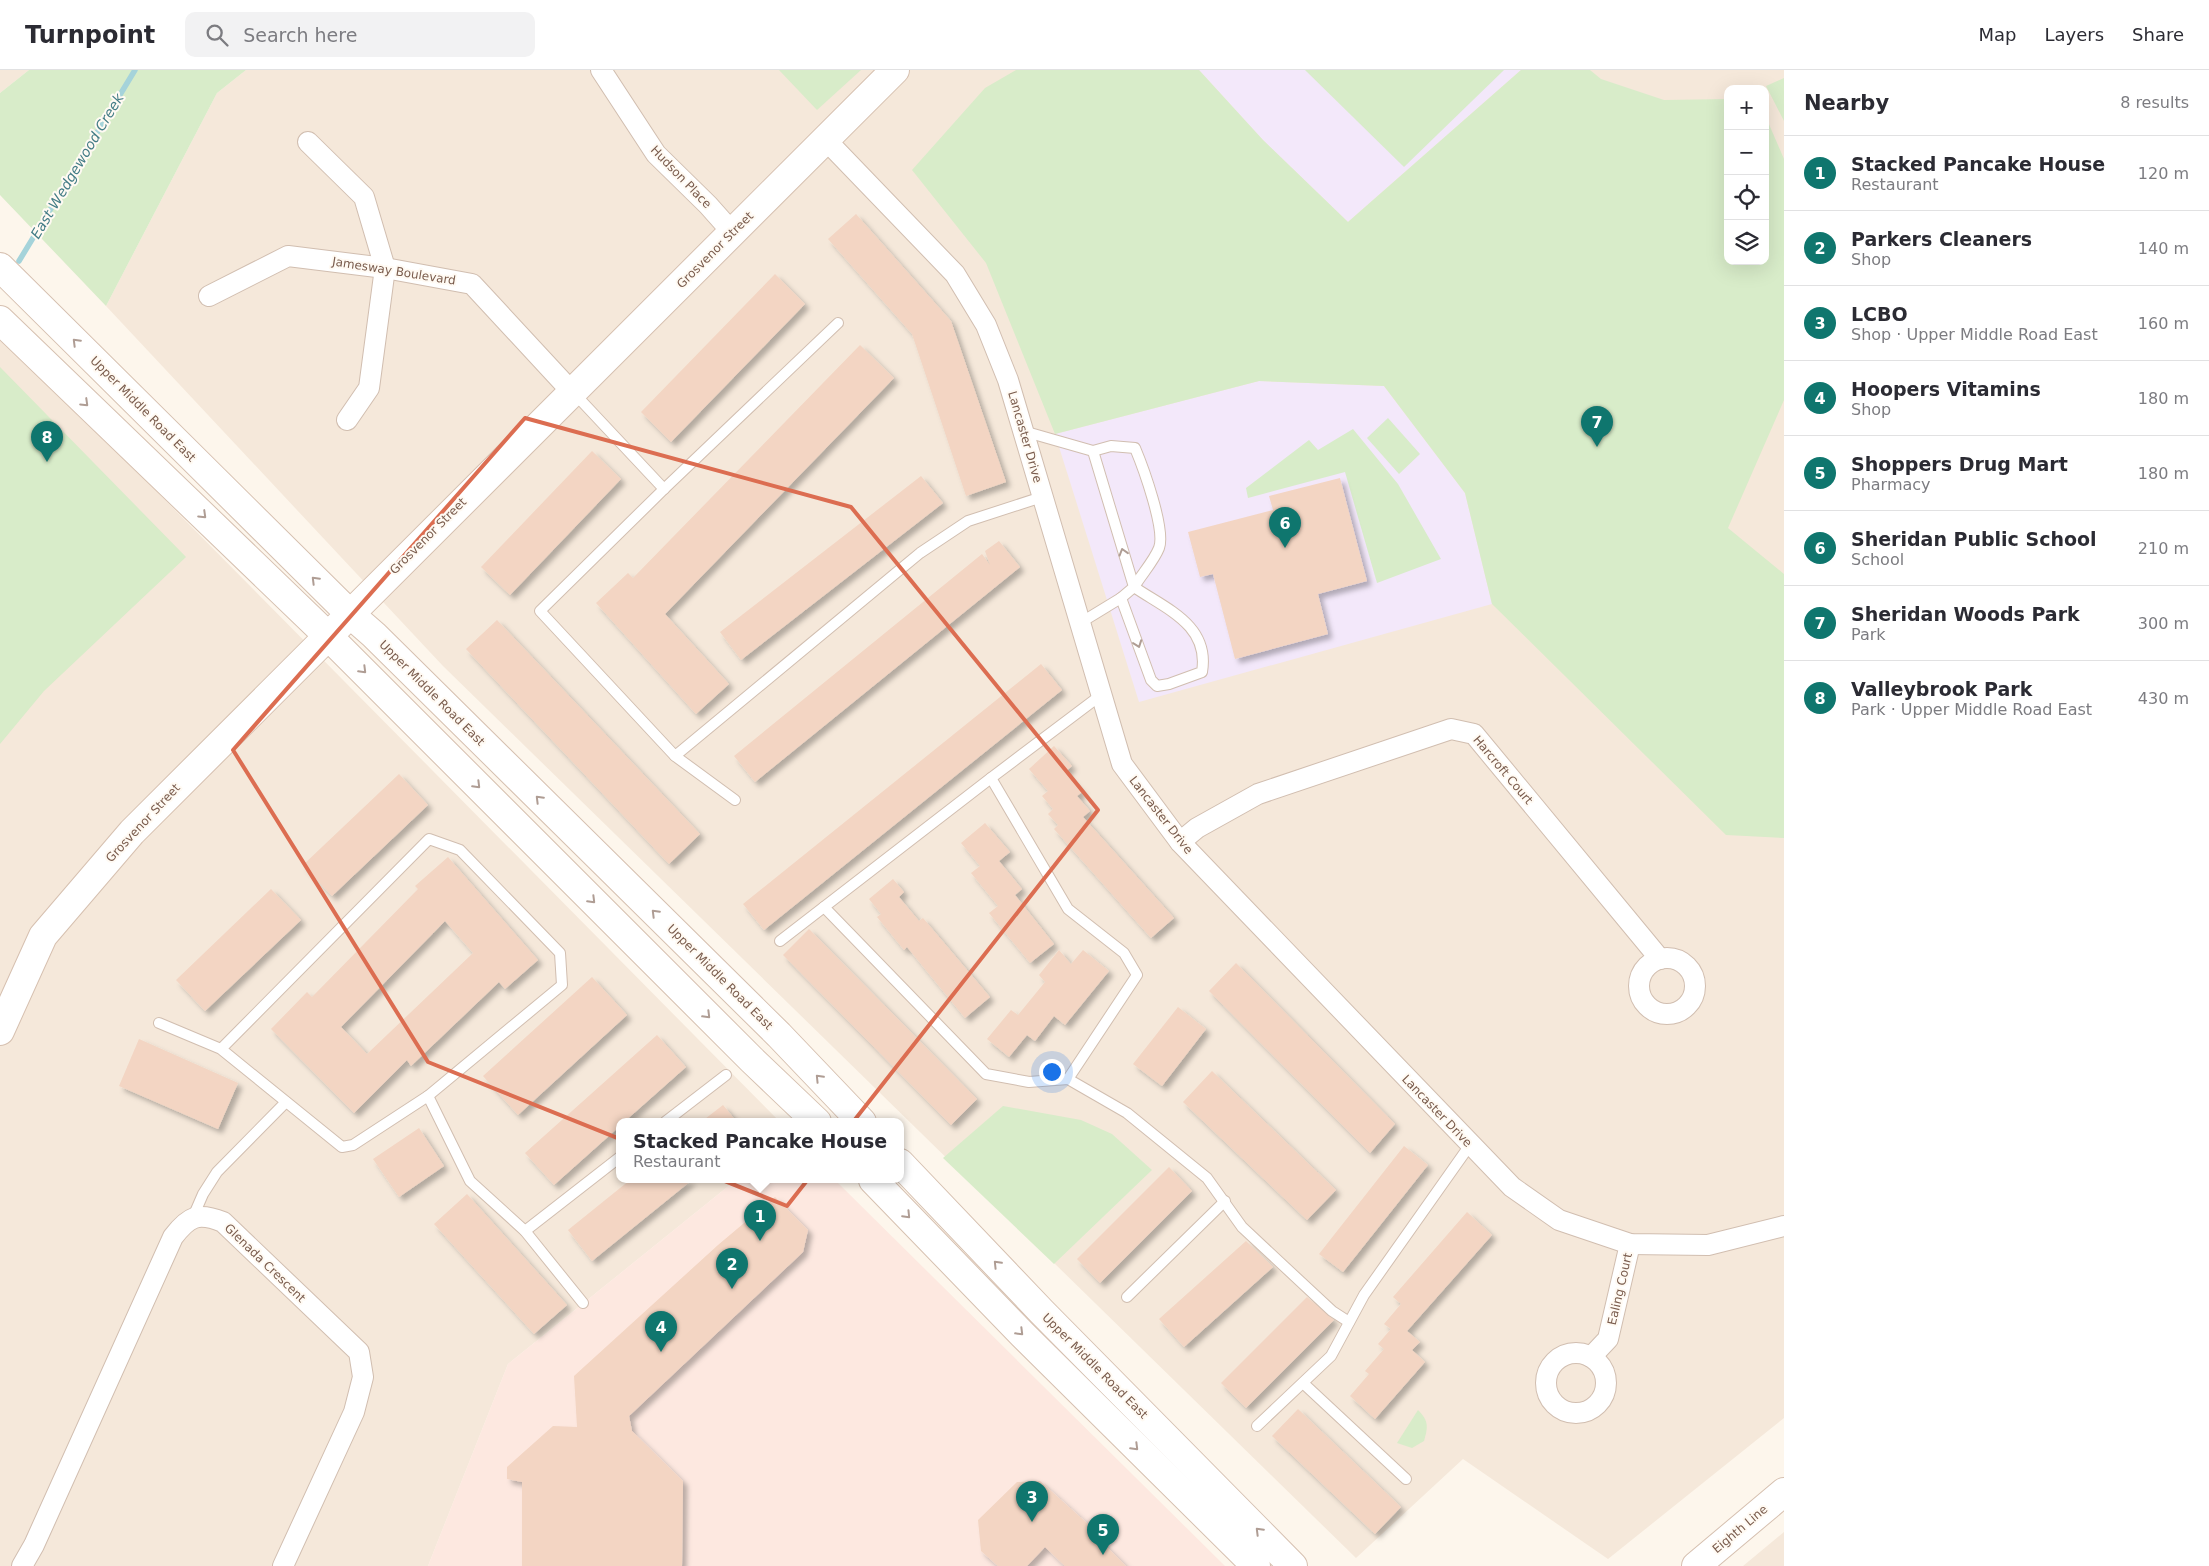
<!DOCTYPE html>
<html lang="en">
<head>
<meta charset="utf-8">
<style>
  :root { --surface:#fff; --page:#f2f2f3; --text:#2b2b33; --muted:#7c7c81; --line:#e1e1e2; --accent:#0f766e }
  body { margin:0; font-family:"DejaVu Sans",sans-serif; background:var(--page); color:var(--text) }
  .controls { position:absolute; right:15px; top:15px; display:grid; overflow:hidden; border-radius:10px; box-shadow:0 5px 20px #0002 }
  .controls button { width:45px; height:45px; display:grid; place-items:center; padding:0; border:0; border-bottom:1px solid var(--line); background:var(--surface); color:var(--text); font:25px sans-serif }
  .you { position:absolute; left:1051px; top:1001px; width:18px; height:18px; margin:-12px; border:4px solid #fff; border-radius:50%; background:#1a73e8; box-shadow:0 0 0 8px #1a73e833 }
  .badge { display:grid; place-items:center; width:32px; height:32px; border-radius:50%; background:var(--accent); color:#fff; font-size:16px; font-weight:700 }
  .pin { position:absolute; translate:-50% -41px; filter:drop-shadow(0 1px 2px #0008) }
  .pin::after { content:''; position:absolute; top:26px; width:18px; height:15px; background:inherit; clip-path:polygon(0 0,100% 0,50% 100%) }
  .popup { position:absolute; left:616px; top:1048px; width:288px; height:65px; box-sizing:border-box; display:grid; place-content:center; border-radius:10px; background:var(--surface); filter:drop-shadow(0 1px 4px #0005); font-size:16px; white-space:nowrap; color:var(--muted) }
  .popup b { font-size:19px; color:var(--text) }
  .popup::after { content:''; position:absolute; left:50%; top:100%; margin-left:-10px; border:10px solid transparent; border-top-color:var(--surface) }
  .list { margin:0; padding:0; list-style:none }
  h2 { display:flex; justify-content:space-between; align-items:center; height:65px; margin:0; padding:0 20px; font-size:21px }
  h2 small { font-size:16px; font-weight:400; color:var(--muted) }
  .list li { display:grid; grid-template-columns:32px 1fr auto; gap:15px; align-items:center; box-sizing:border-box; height:75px; padding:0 20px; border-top:1px solid var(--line) }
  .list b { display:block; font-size:19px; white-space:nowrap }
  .list p { margin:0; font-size:16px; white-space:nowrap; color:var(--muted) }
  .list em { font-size:16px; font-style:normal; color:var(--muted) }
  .icon { flex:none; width:28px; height:28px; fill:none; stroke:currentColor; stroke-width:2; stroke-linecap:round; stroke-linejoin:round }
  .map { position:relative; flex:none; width:1784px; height:1496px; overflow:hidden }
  header { display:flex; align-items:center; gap:30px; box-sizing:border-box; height:70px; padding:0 25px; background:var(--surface); border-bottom:1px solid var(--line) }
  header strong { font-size:24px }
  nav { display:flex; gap:28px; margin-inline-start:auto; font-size:18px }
  .search { width:350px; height:45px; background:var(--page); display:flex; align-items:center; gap:12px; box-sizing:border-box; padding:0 18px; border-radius:10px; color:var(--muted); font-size:19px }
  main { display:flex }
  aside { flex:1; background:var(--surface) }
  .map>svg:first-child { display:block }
  .residential { fill:#f5e8da; fill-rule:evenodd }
  .commercial { fill:#fde8e0 }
  .education { fill:#f3e8fa }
  .green { fill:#d8ecc9 }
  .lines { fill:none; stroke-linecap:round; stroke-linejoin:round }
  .stream { stroke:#a5d3da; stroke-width:5.5 }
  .building { fill:#f3d5c3; fill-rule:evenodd; filter:url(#shadow) }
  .lane-casing { stroke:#d1beb0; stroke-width:12 }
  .street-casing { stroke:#d1beb0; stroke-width:22 }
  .secondary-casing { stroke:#d6c0b0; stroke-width:30 }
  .lane { stroke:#fff; stroke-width:10 }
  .street { stroke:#fff; stroke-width:20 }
  .secondary { stroke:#fff; stroke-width:28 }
  .oneway { stroke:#af9d94 }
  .marked { fill:none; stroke:#dc6d51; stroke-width:4; stroke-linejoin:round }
  .labels { text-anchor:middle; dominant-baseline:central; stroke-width:4; stroke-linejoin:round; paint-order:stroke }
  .street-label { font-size:12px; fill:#7a5c4d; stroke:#fffaf3 }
  .water-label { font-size:14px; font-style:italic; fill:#437c86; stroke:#fffaf3 }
</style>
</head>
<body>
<header>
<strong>Turnpoint</strong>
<div class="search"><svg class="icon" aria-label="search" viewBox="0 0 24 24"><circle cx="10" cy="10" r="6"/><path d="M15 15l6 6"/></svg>Search here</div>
<nav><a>Map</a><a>Layers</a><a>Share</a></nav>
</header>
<main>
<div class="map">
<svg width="1784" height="1496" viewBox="0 0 1784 1496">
  <defs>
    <filter id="shadow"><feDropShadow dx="4.5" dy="4.5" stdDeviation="2.5" flood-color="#0004"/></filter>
  </defs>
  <rect width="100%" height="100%" fill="#fdf6ec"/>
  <!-- residential -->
  <g class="residential">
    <polygon points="0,0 29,0 0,23"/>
    <path d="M246,0H1784V1348L1608,1489L1463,1389L1356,1488L443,596L106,236L217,23ZM1728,19H1765V191H1728Z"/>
    <polygon points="0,263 780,1052 620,1052 620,1110 736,1110 508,1294 428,1496 0,1496"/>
    <polygon points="1784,1462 1784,1496 1743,1496"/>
  </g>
  <!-- commercial -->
  <polygon class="commercial" points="736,1110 835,1110 1225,1496 428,1496 508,1294"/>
  <!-- education -->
  <g class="education">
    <polygon points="1199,0 1521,0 1348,152 1263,70"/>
    <polygon points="1259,311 1384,316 1465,423 1492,534 1139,632 1055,364"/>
  </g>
  <!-- green -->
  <g class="green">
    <polygon points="29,0 246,0 217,23 106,236 0,125 0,23"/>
    <polygon points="779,0 861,0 817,40"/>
    <polygon points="1016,0 1199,0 1263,70 1348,152 1521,0 1590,0 1601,9 1664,30 1728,29 1728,191 1765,191 1765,45 1784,89 1784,330 1728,458 1784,504 1784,768 1726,765 1492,534 1465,423 1384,316 1259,311 1055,364 986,193 912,100 985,18"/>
    <polygon points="1305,0 1504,0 1404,97"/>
    <polygon points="1784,8 1784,51 1766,16"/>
    <polygon points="0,297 186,487 44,621 0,674"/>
    <polygon points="1388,348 1420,384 1399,404 1367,368"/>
    <polygon points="1353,359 1398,414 1441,489 1377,513 1345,402 1248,428 1246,418 1309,370 1318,380"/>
    <polygon points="1003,1036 1081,1050 1112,1064 1152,1100 1054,1194 943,1088"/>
    <path d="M1418,1340C1429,1351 1428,1357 1424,1371L1412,1378L1397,1373Z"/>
  </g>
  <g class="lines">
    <!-- stream -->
    <polyline class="stream" points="19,191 135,0"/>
  </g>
  <!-- building -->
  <g class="building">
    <polygon points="856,144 951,251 1006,412 966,426 912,264 828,169"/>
    <polygon points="775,204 805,234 671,372 641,342"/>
    <polygon points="860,275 894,308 665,544 729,614 696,644 596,533 628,503 633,508"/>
    <polygon points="592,381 621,409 510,525 481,497"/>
    <polygon points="921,406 943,433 741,590 720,562"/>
    <polygon points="1340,408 1367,511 1318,524 1328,564 1235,589 1213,504 1200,507 1188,462 1273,440 1269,426"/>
    <polygon points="999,471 1020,497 755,712 734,686 982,484 990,495 985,481"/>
    <polygon points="497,550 700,764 669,794 466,579"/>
    <polygon points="1041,594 1062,620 764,860 743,834"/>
    <polygon points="1054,676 1072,696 1065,702 1082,722 1077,726 1090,741 1083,747 1174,848 1151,868 1054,759 1058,755 1048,744 1053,739 1042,726 1048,721 1029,699"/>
    <polygon points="399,704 428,735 332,826 303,795"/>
    <polygon points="985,753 1010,782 999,791 1022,819 1015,825 1054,874 1030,893 989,843 998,836 971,803 980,796 961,773"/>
    <path d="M448,787L538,890L505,919L499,912L411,996L407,990L354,1043L271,959L307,922L312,927L418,819L415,816ZM445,851L473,883L367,984L341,957Z"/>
    <polygon points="893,809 904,822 899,827 919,851 923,848 990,927 965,948 907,877 904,880 877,847 881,844 869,829"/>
    <polygon points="271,819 301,850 205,941 176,910"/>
    <polygon points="809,859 977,1029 951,1055 783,885"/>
    <polygon points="1059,880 1071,894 1083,880 1109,901 1065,955 1054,946 1035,971 1027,965 1009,987 987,969 1011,940 1018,945 1045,912 1039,905"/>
    <polygon points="1236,893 1395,1054 1370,1083 1209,921"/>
    <polygon points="592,907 627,945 518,1045 483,1006"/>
    <polygon points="1178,937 1206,959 1162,1016 1133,994"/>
    <polygon points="657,965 686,997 624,1052 620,1052 620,1056 554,1115 525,1083"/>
    <polygon points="139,969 238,1013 218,1059 119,1016"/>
    <polygon points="1212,1001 1336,1120 1307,1150 1183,1032"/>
    <polygon points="723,1035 737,1052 701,1052"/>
    <polygon points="419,1058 444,1096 399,1127 373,1089"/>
    <polygon points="1404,1076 1428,1095 1343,1202 1319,1184"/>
    <polygon points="1169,1097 1192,1121 1100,1213 1077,1189"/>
    <polygon points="630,1110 692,1110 592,1191 568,1160"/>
    <polygon points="467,1124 567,1235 534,1264 434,1154"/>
    <polygon points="775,1127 808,1160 803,1182 629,1346 632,1361 683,1411 682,1496 522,1496 522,1412 507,1409 507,1397 553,1356 577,1357 574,1306 718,1175"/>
    <polygon points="1467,1142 1492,1165 1407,1261 1420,1272 1412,1280 1425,1292 1375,1349 1350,1326 1369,1304 1365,1301 1384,1279 1378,1274 1391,1259 1384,1254 1401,1234 1393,1227"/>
    <polygon points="1246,1171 1273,1197 1184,1277 1159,1249"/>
    <polygon points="1307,1227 1334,1250 1246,1338 1221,1313"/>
    <polygon points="1298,1339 1401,1437 1375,1464 1272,1366"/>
    <polygon points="1040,1411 1089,1455 1087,1457 1126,1496 1065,1496 1045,1477 1027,1496 998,1496 981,1481 978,1450 1017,1412"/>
  </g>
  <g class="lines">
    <!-- lane casing -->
    <g class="lane-casing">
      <g id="lane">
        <polyline points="838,253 664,419 540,541 675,686 920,483 968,451 1042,427"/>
        <polyline points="573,322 664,419"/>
        <polyline points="1023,361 1093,381 1134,517 1121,528 1080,553"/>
        <path d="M1093,381L1111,376L1135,378C1143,397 1166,460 1159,478C1154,491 1141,505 1134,517C1166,539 1210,555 1202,602L1169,614L1157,616L1151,610L1121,528"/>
        <polyline points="675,686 735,730"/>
        <polyline points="991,708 1101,625"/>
        <polyline points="780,871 824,837"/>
        <polyline points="159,953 221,979 342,1077 353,1075 428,1026 562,915 560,883 460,780 429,769 221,979"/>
        <polyline points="1068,1009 1137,905 1124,883 1068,839 991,708 824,837 986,1004 1029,1012 1068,1009 1127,1043 1207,1108 1242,1157 1332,1241 1349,1252"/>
        <polyline points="428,1026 470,1111 525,1161 583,1233"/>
        <polyline points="665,1052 726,1005"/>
        <polyline points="193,1147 203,1124 217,1102 286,1032"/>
        <polyline points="525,1161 620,1087"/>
        <polyline points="1127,1227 1225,1131"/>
        <polyline points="1303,1313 1406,1409"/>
        <polyline points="1257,1356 1331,1286 1364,1225 1470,1075"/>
      </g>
    </g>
    <!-- street casing -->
    <g class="street-casing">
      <g id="street">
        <polyline points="601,0 656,84 708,135 732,162"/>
        <polyline points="825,69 955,204 986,255 1008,310 1122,694 1180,772 1512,1117 1559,1150 1630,1174 1708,1175 1784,1156"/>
        <polyline points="308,72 364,127 385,198 369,318 347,350"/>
        <polyline points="209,226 288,186 385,198 472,214 572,322"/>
        <polyline points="1180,772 1197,758 1258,724 1451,659 1474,664 1660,889"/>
        <circle cx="1667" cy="916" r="28"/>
        <circle cx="1576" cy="1313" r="30"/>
        <polyline points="1591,1287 1608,1269 1630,1174"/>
        <path d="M22,1496L34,1475L173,1167C189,1146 198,1142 223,1152L359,1282L363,1307L354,1342L283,1496"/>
      </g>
    </g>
    <!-- secondary casing -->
    <g class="secondary-casing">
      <g id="secondary">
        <polyline points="0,197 350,544 374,565 779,965 862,1052"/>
        <polyline points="0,250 328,566 752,990 817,1052"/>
        <polyline points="0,961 43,866 132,762 895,0"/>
        <polyline points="900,1093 1042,1242 1293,1496"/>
        <polyline points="873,1110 1023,1265 1256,1496"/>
        <polyline points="1696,1496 1784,1422"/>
      </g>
    </g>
    <!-- lane -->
    <use href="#lane" class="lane"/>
    <!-- street -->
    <use href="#street" class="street"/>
    <!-- secondary -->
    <use href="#secondary" class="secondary"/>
  </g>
  <!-- one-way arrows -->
  <defs><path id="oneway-chevron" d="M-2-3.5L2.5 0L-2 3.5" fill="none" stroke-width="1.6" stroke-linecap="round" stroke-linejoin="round" transform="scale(1.25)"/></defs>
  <g class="oneway">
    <use href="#oneway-chevron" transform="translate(76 272) rotate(-135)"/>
    <use href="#oneway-chevron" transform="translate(85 333) rotate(44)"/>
    <use href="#oneway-chevron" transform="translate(203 445) rotate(44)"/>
    <use href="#oneway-chevron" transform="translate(1123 482) rotate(-107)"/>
    <use href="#oneway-chevron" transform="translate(315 510) rotate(-135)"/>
    <use href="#oneway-chevron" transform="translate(1138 574) rotate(70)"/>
    <use href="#oneway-chevron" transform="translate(363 600) rotate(45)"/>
    <use href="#oneway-chevron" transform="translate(477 715) rotate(45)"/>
    <use href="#oneway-chevron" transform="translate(539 729) rotate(-135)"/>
    <use href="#oneway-chevron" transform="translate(592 830) rotate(45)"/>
    <use href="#oneway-chevron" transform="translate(655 843) rotate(-135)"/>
    <use href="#oneway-chevron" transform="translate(707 945) rotate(45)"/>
    <use href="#oneway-chevron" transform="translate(819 1008) rotate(-134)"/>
    <use href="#oneway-chevron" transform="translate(907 1145) rotate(46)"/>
    <use href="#oneway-chevron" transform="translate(997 1194) rotate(-134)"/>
    <use href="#oneway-chevron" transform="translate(1020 1262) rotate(45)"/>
    <use href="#oneway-chevron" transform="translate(1135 1377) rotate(45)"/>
    <use href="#oneway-chevron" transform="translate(1259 1461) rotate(-135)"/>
  </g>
  <!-- marked area -->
  <path class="marked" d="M525,348L851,437L1098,740L787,1136L428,992L233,680Z"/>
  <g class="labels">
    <!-- street labels -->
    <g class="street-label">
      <text transform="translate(681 107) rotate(46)">Hudson Place</text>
      <text transform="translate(715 180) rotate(-45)">Grosvenor Street</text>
      <text transform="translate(394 201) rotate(9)">Jamesway Boulevard</text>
      <text transform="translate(143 339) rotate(45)">Upper Middle Road East</text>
      <text transform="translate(1025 367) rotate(74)">Lancaster Drive</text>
      <text transform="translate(428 466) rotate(-45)">Grosvenor Street</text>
      <text transform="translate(432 623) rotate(45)">Upper Middle Road East</text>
      <text transform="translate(1503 700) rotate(50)">Harcroft Court</text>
      <text transform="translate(1161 745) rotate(52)">Lancaster Drive</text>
      <text transform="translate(143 753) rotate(-47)">Grosvenor Street</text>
      <text transform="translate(720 907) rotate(45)">Upper Middle Road East</text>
      <text transform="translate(1437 1041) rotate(46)">Lancaster Drive</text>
      <text transform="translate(265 1193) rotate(44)">Glenada Crescent</text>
      <text transform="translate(1620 1219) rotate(-77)">Ealing Court</text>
      <text transform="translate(1095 1296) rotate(45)">Upper Middle Road East</text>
      <text transform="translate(1740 1459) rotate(-40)">Eighth Line</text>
    </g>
    <!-- water labels -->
    <g class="water-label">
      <text transform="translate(77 96) rotate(-59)">East Wedgewood Creek</text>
    </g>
  </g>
</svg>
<div class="controls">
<button>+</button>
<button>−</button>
<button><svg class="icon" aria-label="locate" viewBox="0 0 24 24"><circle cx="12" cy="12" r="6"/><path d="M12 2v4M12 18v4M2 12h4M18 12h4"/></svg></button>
<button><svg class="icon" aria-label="layers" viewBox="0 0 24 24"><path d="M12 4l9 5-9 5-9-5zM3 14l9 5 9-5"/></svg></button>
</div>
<div class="you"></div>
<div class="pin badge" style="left:760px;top:1171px">1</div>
<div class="popup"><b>Stacked Pancake House</b>Restaurant</div>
<div class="pin badge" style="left:732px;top:1219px">2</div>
<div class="pin badge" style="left:1032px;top:1452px">3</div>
<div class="pin badge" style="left:661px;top:1282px">4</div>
<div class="pin badge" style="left:1103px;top:1485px">5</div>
<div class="pin badge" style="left:1285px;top:478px">6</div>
<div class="pin badge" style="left:1597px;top:377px">7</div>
<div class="pin badge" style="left:47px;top:392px">8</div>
</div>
<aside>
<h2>Nearby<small>8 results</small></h2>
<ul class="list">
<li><span class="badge">1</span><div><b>Stacked Pancake House</b><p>Restaurant</p></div><em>120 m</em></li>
<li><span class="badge">2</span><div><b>Parkers Cleaners</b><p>Shop</p></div><em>140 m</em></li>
<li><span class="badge">3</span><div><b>LCBO</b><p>Shop · Upper Middle Road East</p></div><em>160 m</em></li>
<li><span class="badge">4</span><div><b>Hoopers Vitamins</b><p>Shop</p></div><em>180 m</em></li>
<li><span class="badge">5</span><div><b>Shoppers Drug Mart</b><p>Pharmacy</p></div><em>180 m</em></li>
<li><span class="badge">6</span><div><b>Sheridan Public School</b><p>School</p></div><em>210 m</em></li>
<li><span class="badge">7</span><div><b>Sheridan Woods Park</b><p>Park</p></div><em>300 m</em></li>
<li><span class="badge">8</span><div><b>Valleybrook Park</b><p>Park · Upper Middle Road East</p></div><em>430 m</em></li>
</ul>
</aside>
</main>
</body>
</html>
